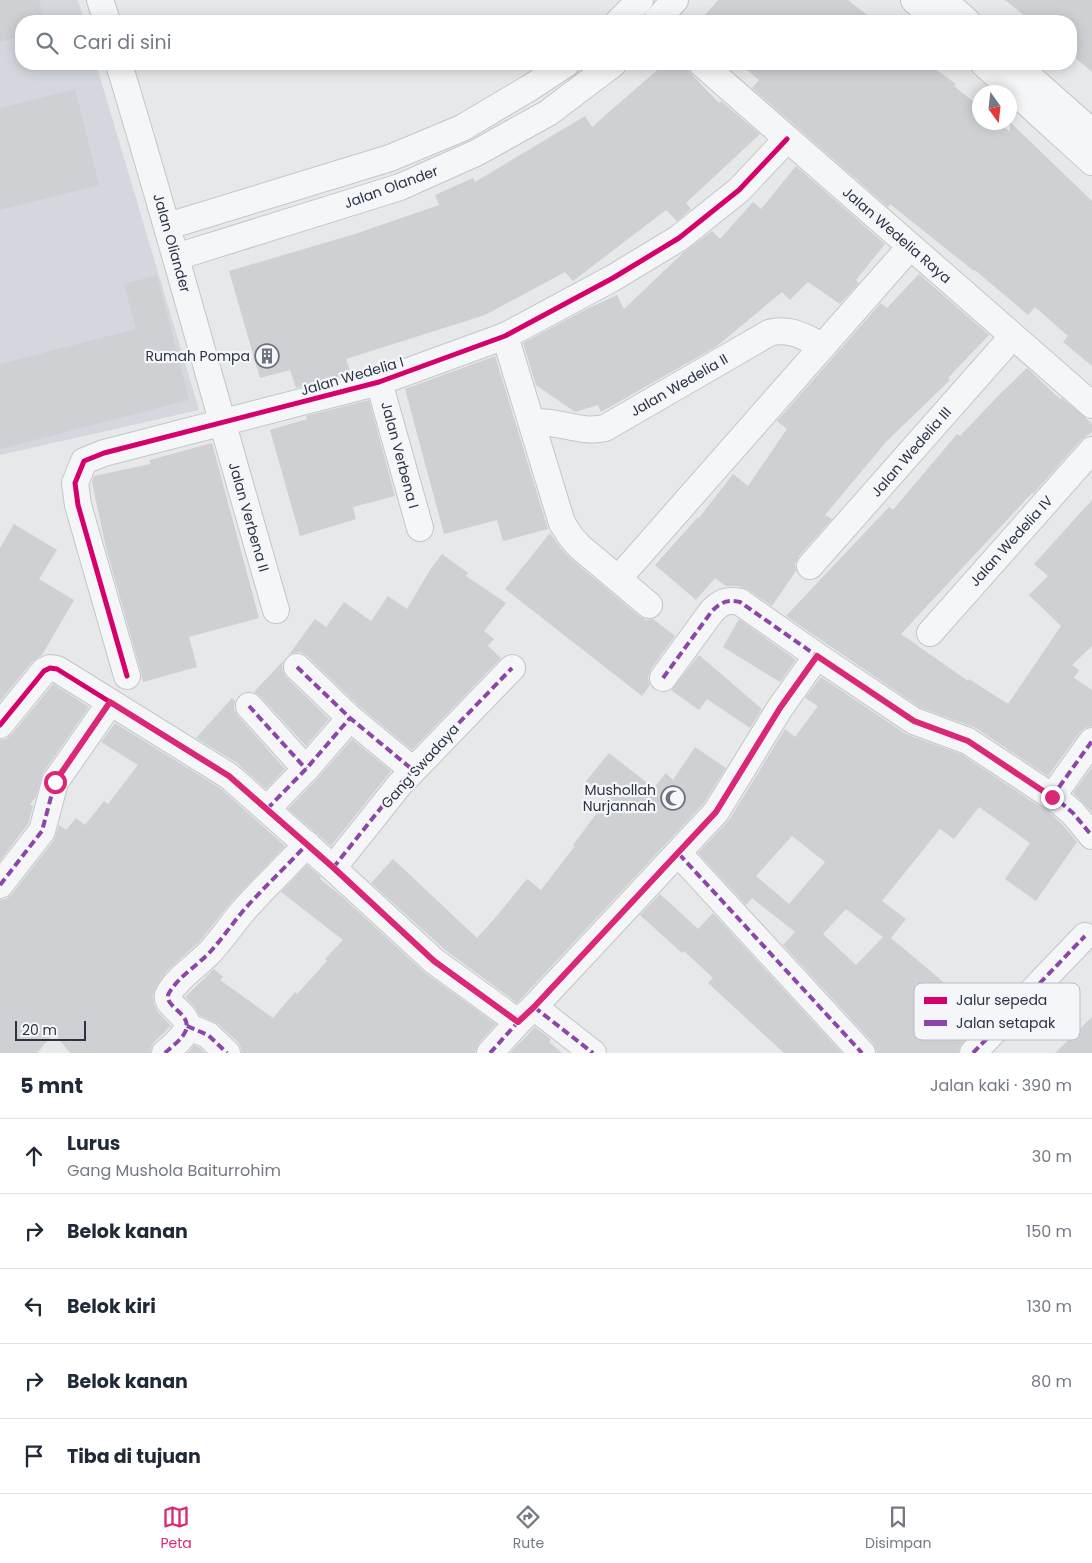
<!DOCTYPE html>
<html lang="id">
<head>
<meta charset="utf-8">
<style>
  :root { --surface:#fff; --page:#f2f2f3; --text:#1f2937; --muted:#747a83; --line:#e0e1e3; --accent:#db2777 }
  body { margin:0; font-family:Poppins,sans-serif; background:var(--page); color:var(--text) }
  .compass { position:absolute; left:972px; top:85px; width:45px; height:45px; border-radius:50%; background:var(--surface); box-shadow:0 2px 12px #0003; rotate:165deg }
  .scale { position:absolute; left:15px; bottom:12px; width:71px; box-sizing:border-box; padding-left:5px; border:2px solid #2b3445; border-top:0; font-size:14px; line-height:18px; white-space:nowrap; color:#2b3445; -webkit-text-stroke:4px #f4f6f9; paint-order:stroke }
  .stop { position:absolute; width:15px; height:15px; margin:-11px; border:4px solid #db2777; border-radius:50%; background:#fff }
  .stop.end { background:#db2777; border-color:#fff; box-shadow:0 1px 5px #0008 }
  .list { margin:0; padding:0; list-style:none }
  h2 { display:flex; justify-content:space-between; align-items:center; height:65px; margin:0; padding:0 20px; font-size:21px }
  h2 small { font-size:16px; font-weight:400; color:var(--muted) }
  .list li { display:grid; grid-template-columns:32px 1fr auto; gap:15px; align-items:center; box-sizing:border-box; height:75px; padding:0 20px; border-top:1px solid var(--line) }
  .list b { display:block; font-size:19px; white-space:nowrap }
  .list p { margin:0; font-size:16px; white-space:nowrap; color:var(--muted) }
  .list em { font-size:16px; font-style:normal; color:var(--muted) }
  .icon { flex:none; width:28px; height:28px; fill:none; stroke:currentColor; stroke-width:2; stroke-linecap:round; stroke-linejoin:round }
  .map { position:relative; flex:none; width:1092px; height:1053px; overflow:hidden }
  .search { position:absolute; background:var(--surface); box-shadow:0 2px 12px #0003; left:15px; right:15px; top:15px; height:55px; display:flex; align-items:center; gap:12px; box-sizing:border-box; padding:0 18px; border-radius:20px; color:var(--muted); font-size:19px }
  .sheet { height:440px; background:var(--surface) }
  nav { display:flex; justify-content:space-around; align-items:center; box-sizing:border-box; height:70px; border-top:1px solid var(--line); background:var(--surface); font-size:14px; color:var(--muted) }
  nav a { display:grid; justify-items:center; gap:2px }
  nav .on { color:var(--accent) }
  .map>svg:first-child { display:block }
  .built { fill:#d4d7dd }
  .building { fill:#ced0d3; fill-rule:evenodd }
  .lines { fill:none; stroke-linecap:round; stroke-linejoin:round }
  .street-casing { stroke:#c4c6c8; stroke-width:28 }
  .street { stroke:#f5f6f7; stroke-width:26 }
  .quiet { stroke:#8e44ad; stroke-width:4; stroke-dasharray:8 4; stroke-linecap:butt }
  .cycleway-casing { stroke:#f4f6f9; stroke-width:8 }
  .cycleway { stroke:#d6006c; stroke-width:5 }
  .route { stroke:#db2777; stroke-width:6 }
  .labels { text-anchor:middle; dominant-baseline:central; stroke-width:4.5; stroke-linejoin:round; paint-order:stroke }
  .street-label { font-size:14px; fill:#2b3445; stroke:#f4f6f9 }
  .poi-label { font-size:14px; fill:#2b3445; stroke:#f4f6f9; text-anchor:end }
  .key { fill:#f4f6f9; stroke:#b8bcc3; stroke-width:1 }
  .key-label { font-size:14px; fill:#2b3445 }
</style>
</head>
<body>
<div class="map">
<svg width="1092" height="1053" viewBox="0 0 1092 1053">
  <rect width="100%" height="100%" fill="#e6e8ea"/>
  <!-- built -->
  <polygon class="built" points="0,0 78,0 84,21 21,21 21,64 96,64 199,410 0,455"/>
  <!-- building -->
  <g class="building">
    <polygon points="0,0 39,0 45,21 21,21 21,36 0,42"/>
    <polygon points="718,0 848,0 875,21 700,21"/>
    <polygon points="1005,0 1092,0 1092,72 1071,54 1071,21 1031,21"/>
    <polygon points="664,64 684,64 692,75 719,103 721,101 760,134 686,203 691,209 677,221 666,210 573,281 565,272 485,315 346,359 351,374 296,388 290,370 260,378 229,271 355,234 439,205 435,195 473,178 475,182 585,116 592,127"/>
    <polygon points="740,64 928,64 956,84 954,86 980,107 980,122 998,122 1010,132 1010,122 1092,201 1092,366 1063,342 1068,336 1035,307 1028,315 975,270 974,271 890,204 888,207 752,88 759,80"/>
    <polygon points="75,89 99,185 0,210 0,108"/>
    <polygon points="796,166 885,244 856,280 859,283 840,304 808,282 790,300 782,292 717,346 601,412 598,405 575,412 536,385 523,343 587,309 617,295 624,309 684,252 712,231 720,239 753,202 761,209"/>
    <polygon points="919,274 989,335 948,378 950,380 887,441 825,515 832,519 799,556 795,564 796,571 772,606 748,590 738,586 726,586 715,578 696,600 655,565 698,517 699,518 733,474 748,486 787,429 777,421 881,303 887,308"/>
    <polygon points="157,275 189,400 0,449 0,364 136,329 124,284"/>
    <polygon points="495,356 548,529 503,541 497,520 444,534 405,389"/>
    <polygon points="1027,368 1060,399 1062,398 1087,419 1092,424 1092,432 1081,440 1033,494 1032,493 901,634 968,681 969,679 1008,704 1061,626 1029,595 1048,576 1034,564 1092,500 1092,646 1072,665 1079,670 1074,678 1092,690 1092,726 1085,728 1080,732 1048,776 976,728 921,708 786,616 889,507 893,510 957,434 960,436 998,396"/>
    <polygon points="369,400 395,496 353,507 356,519 300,536 270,430 307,419 306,416"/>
    <polygon points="212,443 259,618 189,637 197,667 143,682 141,672 106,548 92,482 94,476 150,464 150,460"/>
    <polygon points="14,524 57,550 39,579 74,600 42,655 32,662 0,701 0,548"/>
    <polygon points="550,533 560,547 570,558 639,616 646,620 653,619 675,636 651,669 648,677 650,685 642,696 505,589"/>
    <polygon points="442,554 468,573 466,576 506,603 484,631 494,639 488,646 501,658 412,750 360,707 307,656 300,652 293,653 288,656 315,619 326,627 344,602 371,621 388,596 407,609 430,570"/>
    <polygon points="739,619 796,660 780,682 723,647"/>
    <polygon points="699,655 762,709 750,728 707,699 699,710 671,690"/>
    <polygon points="285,659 282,664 283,671 286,677 329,719 306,746 260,696 254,692"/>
    <path d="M821,677L906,734L961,754L1051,814L1062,824L1077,842L1036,901L1005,879L1030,843L979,807L954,839L940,829L882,901L906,919L891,938L972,1006L953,1028L966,1039L959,1049L958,1053H877L873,1043L783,945L795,932L752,898L746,905L698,853L729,820L785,729L795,737L818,706L805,698ZM792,836L825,862L789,904L756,876ZM846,909L883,937L856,965L823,934Z"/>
    <polygon points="53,684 89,707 43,773 36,797 30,804 33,806 28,824 0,861 0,740 6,739 12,734"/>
    <polygon points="232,698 235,701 234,709 238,716 285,769 266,789 237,763 196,738"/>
    <polygon points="115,723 220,788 285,846 232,901 199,942 167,971 157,985 153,995 154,1004 158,1012 171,1026 154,1042 151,1048 150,1053 70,1053 54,1033 37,1053 0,1053 0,900 6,899 12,894 54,840 59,825 66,830 76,818 85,825 104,801 108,804 138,765 101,742"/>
    <polygon points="352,739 391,771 331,846 288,809 317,779"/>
    <polygon points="695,747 726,768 704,803 517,1003 444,949 371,883 393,859 477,938 495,918 527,879 541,890 575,846 573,845 608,798 586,781 609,753 654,788 666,773 673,780"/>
    <polygon points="1092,767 1092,812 1073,793"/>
    <polygon points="307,865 321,877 320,879 339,894 424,972 496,1024 479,1043 475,1053 242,1053 241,1048 238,1042 218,1024 199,1015 194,1006 185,997 214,969 223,977 220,980 273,1018 295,992 297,994 327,961 325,959 343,940 281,892"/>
    <polygon points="660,894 698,929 713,913 842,1053 784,1053 708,983 713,978 684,951 682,953 640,915"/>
    <polygon points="1092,1017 1092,1053 1055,1053"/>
    <polygon points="535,1027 551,1039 549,1042 562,1053 510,1053"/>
    <polygon points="194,1045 200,1048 205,1053 188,1053"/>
  </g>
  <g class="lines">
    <!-- street casing -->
    <g class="street-casing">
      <g id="street">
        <polyline points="100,0 107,21"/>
        <polyline points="914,0 937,21"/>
        <polyline points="943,0 967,21"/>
        <polyline points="619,21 640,0"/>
        <polyline points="656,21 675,0"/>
        <path d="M119,64C174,245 223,428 276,610"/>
        <polyline points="702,64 1092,405"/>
        <polyline points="984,64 1092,162"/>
        <polyline points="1015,64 1092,132"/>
        <polyline points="168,226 390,158 462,128 531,87 566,64"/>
        <polyline points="176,257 400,187 476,153 548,113 613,64"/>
        <polyline points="505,336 562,523 571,537 580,547 649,605"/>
        <polyline points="379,382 420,528"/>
        <path d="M532,423C558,419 578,434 605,428L769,333C790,327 804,337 823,346"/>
        <polyline points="810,566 1012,337"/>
        <polyline points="618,579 910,247"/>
        <polyline points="930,633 1092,450"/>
        <polyline points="297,667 350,718 413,770"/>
        <polyline points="127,676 78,505 75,483 84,461 104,453 379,382 505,336 613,278 679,238 739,190 787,139"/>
        <path d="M663,678L712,611C721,602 727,599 740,602L817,656L914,721L968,741L1018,774L1060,802L1073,813L1092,836"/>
        <polyline points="249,706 306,769"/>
        <polyline points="0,725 44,671 50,668 57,669 229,776 333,868 434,961 518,1022 534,1007 716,812 780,708 817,656"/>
        <polyline points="1052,797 1092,741"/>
        <polyline points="267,809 306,769 350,718"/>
        <polyline points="679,854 862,1053"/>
        <polyline points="333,868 400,784 512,668"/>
        <polyline points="0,885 42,831 55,782 110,703"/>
        <polyline points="534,1007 593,1053"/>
        <polyline points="187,1026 208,1035 227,1053"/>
        <path d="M165,1053C171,1047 179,1042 184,1034C197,1014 161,1007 169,993C179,976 197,966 210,952C222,939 232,924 243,911C263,888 286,867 307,844"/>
        <polyline points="490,1053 518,1022"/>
        <polyline points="973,1053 1085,936"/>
      </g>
    </g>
    <!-- street -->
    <use href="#street" class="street"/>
    <!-- quiet -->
    <g class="quiet">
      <polyline points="297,667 350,718 413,770"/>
      <path d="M663,678L712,611C721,602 727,599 740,602L817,656L914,721L968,741L1018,774L1060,802L1073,813L1092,836"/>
      <polyline points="249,706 306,769"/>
      <polyline points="1052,797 1092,741"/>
      <polyline points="267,809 306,769 350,718"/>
      <polyline points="679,854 862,1053"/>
      <polyline points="333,868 400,784 512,668"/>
      <polyline points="0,885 42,831 55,782 110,703"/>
      <polyline points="534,1007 593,1053"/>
      <polyline points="187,1026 208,1035 227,1053"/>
      <path d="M165,1053C171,1047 179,1042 184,1034C197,1014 161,1007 169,993C179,976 197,966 210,952C222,939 232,924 243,911C263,888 286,867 307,844"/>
      <polyline points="490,1053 518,1022"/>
      <polyline points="973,1053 1085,936"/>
    </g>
    <!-- cycleway casing -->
    <g class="cycleway-casing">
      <g id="cycleway">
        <polyline points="127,676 78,505 75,483 84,461 104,453 379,382 505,336 613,278 679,238 739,190 787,139"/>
        <polyline points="0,725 44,671 50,668 57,669 229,776 333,868 434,961 518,1022 534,1007 716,812 780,708 817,656"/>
      </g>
    </g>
    <!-- cycleway -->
    <use href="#cycleway" class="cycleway"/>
  </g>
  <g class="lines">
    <!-- route -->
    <polyline class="route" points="55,782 110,702 229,776 334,868 434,961 518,1022 534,1007 716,812 780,708 817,656 914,721 968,741 1052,797"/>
  </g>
  <!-- icons -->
  <defs>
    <g id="building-ring" transform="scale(1.25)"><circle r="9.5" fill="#f4f6f9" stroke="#6c737f" stroke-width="1.5"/><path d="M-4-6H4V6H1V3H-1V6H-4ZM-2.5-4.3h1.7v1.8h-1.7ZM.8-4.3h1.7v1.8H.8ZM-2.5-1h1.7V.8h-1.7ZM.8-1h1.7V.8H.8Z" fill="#6c737f"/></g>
    <g id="mosque-ring" transform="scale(1.25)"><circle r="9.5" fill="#f4f6f9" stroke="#6c737f" stroke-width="1.5"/><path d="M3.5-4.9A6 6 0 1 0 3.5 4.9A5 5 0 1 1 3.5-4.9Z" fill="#6c737f"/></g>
  </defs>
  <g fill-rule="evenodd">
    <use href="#building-ring" x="267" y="356"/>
    <use href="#mosque-ring" x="673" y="798"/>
  </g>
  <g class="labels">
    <!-- street labels -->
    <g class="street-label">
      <text transform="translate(391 187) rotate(-20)">Jalan Olander</text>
      <text transform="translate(897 235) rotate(41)">Jalan Wedelia Raya</text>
      <text transform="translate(172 243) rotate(74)">Jalan Oliander</text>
      <text transform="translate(352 376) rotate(-16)">Jalan Wedelia I</text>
      <text transform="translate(679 385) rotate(-30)">Jalan Wedelia II</text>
      <text transform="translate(911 452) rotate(-49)">Jalan Wedelia III</text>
      <text transform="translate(400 455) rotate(75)">Jalan Verbena I</text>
      <text transform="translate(249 517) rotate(74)">Jalan Verbena II</text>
      <text transform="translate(1011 541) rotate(-48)">Jalan Wedelia IV</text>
      <text transform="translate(420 766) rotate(-48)">Gang Swadaya</text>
    </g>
    <!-- poi labels -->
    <g class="poi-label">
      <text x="250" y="356">Rumah Pompa</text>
      <text x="656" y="790">Mushollah<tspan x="656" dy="16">Nurjannah</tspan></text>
    </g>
  </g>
  <!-- legend -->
  <rect x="914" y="983" width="166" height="57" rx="8" class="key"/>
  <rect x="924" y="997" width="23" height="7" fill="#d6006c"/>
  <rect x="924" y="1020" width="23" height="6" fill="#8e44ad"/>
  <g class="key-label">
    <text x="956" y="1005">Jalur sepeda</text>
    <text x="956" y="1028">Jalan setapak</text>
  </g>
</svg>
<svg class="compass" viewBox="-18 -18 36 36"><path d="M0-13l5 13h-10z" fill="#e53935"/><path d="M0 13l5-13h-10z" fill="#747a83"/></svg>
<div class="scale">20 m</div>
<div class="stop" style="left:55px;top:782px"></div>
<div class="stop end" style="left:1052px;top:797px"></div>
<div class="search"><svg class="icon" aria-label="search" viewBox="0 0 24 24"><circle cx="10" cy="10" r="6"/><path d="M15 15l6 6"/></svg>Cari di sini</div>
</div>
<section class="sheet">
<h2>5 mnt<small>Jalan kaki · 390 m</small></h2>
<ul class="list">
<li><svg class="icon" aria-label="ahead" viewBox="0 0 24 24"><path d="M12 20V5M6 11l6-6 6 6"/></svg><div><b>Lurus</b><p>Gang Mushola Baiturrohim</p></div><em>30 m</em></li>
<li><svg class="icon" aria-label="right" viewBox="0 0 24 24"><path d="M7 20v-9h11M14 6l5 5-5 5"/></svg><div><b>Belok kanan</b></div><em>150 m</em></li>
<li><svg class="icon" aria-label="left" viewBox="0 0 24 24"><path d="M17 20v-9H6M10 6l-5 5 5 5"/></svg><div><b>Belok kiri</b></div><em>130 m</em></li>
<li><svg class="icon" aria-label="right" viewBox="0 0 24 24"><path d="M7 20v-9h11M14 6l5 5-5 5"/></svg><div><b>Belok kanan</b></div><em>80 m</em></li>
<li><svg class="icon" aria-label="arrive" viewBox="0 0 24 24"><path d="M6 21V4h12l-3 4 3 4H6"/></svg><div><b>Tiba di tujuan</b></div></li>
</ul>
</section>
<nav>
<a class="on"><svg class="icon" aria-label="map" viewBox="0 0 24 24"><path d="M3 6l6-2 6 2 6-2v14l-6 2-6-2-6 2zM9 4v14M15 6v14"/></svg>Peta</a>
<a><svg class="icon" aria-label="directions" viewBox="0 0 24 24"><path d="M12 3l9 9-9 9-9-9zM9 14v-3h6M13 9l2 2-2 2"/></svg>Rute</a>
<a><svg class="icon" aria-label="saved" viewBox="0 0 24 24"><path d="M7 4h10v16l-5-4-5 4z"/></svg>Disimpan</a>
</nav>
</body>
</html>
